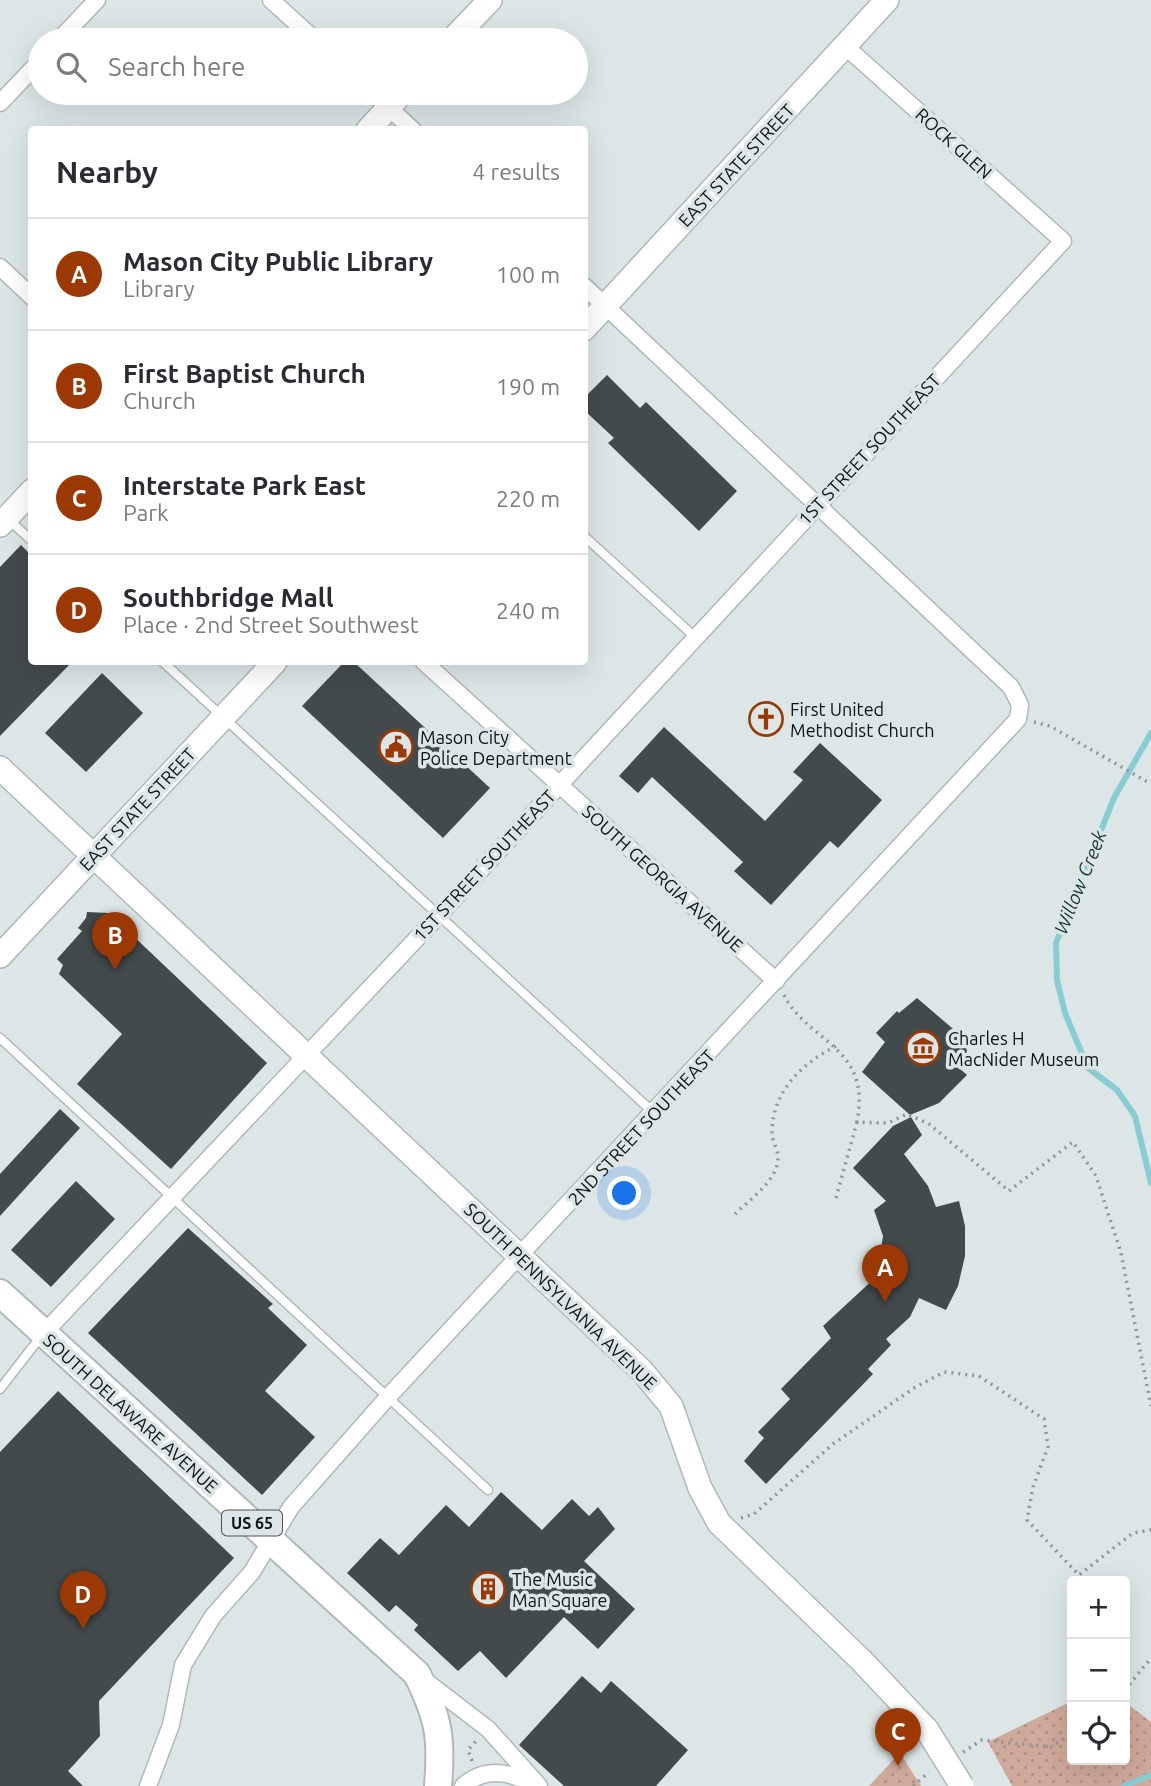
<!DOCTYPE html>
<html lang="en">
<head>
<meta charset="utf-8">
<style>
  :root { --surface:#fff; --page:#f2f2f3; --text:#2b2b33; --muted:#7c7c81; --line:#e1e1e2; --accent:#9c3804 }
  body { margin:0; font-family:Ubuntu,sans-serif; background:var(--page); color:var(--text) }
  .controls { position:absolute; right:21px; bottom:21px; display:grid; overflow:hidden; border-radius:7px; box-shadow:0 7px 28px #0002 }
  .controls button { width:63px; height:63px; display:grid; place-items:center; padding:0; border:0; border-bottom:2px solid var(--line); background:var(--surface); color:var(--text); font:35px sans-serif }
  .you { position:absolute; left:625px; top:1194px; width:24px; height:24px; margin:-18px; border:5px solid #fff; border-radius:50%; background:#1a73e8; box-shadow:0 0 0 10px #1a73e833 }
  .badge { display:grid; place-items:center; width:46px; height:46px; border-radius:50%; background:var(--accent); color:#fff; font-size:23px; font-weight:700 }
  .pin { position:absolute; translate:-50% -58px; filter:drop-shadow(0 2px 4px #0008) }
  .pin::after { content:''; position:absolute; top:37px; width:24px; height:21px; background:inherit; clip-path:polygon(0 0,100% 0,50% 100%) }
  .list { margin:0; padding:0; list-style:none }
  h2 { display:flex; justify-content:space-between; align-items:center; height:91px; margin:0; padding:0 28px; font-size:30px }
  h2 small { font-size:23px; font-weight:400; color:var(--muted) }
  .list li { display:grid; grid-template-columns:46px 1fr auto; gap:21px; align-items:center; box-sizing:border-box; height:112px; padding:0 28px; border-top:2px solid var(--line) }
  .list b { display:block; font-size:26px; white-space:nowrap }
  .list p { margin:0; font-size:23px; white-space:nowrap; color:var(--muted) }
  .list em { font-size:23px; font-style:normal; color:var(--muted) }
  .icon { flex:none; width:38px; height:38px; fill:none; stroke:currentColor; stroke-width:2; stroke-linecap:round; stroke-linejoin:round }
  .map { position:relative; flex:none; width:1151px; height:1786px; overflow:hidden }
  .search { position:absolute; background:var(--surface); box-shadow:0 7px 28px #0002; left:28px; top:28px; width:560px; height:77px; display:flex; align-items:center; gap:18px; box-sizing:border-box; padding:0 24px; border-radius:38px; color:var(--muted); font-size:26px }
  .panel { position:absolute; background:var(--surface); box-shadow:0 7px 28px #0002; left:28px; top:126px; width:560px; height:539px; border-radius:7px }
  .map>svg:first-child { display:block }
  .park { fill:url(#park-dots) }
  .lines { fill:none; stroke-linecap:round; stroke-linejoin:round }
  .stream { stroke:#88cdd2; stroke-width:6 }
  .building { fill:#424a4b }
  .lane-casing { stroke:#afb9ba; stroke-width:11 }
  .street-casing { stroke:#afb9ba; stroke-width:19 }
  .secondary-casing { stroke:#afb9ba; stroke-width:26 }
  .primary-casing { stroke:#afb9ba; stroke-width:30 }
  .path { stroke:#8d9595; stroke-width:3.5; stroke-dasharray:2 5; stroke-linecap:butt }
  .lane { stroke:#fff; stroke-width:8 }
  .street { stroke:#fff; stroke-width:16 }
  .secondary { stroke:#fff; stroke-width:23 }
  .primary { stroke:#fff; stroke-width:26 }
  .secondary-bridge-casing { stroke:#afb9ba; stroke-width:26; stroke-linecap:butt }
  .secondary-bridge { stroke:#fff; stroke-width:23 }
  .labels { text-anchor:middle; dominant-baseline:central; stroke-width:7; stroke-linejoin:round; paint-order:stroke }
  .shield { fill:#dce6e7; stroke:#4c5253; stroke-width:2 }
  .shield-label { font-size:16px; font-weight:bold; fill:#0f1313 }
  .street-label { font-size:18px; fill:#0f1313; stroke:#dce6e7 }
  .poi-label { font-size:18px; fill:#0f1313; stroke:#dce6e7; text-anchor:start }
  .water-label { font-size:19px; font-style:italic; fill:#153739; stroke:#dce6e7 }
</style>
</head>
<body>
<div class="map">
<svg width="1151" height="1786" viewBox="0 0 1151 1786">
  <defs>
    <pattern id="park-dots" width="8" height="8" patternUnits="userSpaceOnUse" patternTransform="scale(1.75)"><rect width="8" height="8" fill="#cfa99b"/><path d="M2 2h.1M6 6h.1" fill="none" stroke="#b19185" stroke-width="1.8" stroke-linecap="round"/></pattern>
  </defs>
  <rect width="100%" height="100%" fill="#dce6e7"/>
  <!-- park -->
  <g class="park">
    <polygon points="1072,1701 1072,1760 1125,1760 1125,1702 1151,1722 1151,1786 1012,1786 988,1742"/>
    <polygon points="900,1753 921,1786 869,1786"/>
  </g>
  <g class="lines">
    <!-- stream -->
    <g class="stream">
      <polyline points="1151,733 1114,798 1056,943 1057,980 1065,1013 1088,1068 1117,1090 1135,1116 1151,1183"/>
      <polyline points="1124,1786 1151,1775"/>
    </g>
  </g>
  <!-- building -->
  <g class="building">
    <polygon points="607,375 640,408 646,402 737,491 699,531 608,443 614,438 584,410 584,398"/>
    <polygon points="21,545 32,556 32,662 72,662 0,736 0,567"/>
    <polygon points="344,662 354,662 490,788 443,838 302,706"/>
    <polygon points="102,673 143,713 86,772 45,733"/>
    <polygon points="664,727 765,821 803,780 793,772 820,743 882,800 838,848 830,841 771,905 734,871 743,862 652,777 638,793 619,776"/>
    <polygon points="87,912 109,913 267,1063 171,1169 77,1084 122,1034 59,974 63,965 57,959 82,931 78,928 86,918"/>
    <polygon points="917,998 966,1040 967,1055 958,1067 967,1075 939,1103 910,1115 862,1072 885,1042 876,1033 897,1011 899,1013"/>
    <polygon points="60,1109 80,1128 0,1216 0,1174"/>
    <polygon points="911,1117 922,1135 904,1154 928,1186 936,1207 959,1201 965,1226 965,1256 958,1286 946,1310 919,1298 910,1317 886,1339 891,1345 868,1369 873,1374 766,1484 744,1461 764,1438 758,1432 790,1399 781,1389 831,1338 823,1326 877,1276 868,1268 881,1249 883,1236 874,1210 886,1201 853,1168 893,1126"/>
    <polygon points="76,1181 115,1219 51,1287 11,1250"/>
    <polygon points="188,1228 273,1304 268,1308 307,1345 265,1391 315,1437 262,1495 88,1333"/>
    <polygon points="58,1391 234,1558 99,1701 100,1736 68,1771 83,1786 0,1786 0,1452"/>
    <polygon points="501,1492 542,1530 572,1499 589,1516 598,1507 615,1529 584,1561 635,1609 598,1649 564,1617 506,1678 480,1651 458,1671 414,1630 418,1625 396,1605 389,1612 347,1573 380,1538 399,1555 446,1505 469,1527"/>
    <polygon points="582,1676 601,1693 611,1681 688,1750 656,1786 564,1786 519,1745"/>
  </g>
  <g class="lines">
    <!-- lane casing -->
    <g class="lane-casing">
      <g id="lane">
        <polyline points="8,519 32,541"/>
        <polyline points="584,536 695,637"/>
        <polyline points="163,662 654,1113"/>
        <polyline points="0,1038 488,1490"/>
        <polyline points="0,1389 42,1335"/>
      </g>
    </g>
    <!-- street casing -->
    <g class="street-casing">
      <g id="street">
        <polyline points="271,0 315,40"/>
        <polyline points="59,40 97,0"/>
        <polyline points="373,93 413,130"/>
        <polyline points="0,103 40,61"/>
        <polyline points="0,267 32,297"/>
        <polyline points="424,662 776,981"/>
        <polyline points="44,1333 439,915 1063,241 845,46"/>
        <polyline points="423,1679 488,1729 539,1786"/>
        <polyline points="148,1786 171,1725 183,1665 213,1616 252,1572 291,1507 388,1397 1018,719 1020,705 1011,687 584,286"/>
        <path d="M463,1786C486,1766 510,1772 535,1785"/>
      </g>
    </g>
    <!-- secondary casing -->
    <g class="secondary-casing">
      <g id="secondary">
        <polyline points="452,40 490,0"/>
        <polyline points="368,130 402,93"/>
        <polyline points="584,329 887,0"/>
        <polyline points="0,525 32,491"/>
        <polyline points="0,768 642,1371 671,1406 700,1488 719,1523 862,1661 927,1730"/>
        <polyline points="0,956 275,662"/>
      </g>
    </g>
    <!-- primary casing -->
    <g class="primary-casing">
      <path id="primary" d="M0,1293L417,1674C439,1719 442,1737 438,1786"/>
    </g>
    <!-- path -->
    <g class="path">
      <polyline points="1034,722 1050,726 1151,784"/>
      <path d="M784,995C808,1043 872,1046 857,1122L888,1123L907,1114L929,1124L1009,1191L1073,1142L1096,1176L1121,1253L1151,1406"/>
      <polyline points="836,1198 857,1122"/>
      <path d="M735,1214C749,1200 777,1181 778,1159C779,1151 772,1142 772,1133C772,1092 801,1064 836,1046"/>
      <polyline points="741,1518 754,1514 833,1444 914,1388 944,1372 979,1376 1044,1419 1048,1447 1033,1487 1027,1520 1079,1575 1133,1533 1151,1530"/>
      <polyline points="1125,1690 1151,1658"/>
      <polyline points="963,1752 982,1740 1051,1747 1072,1733"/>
      <polyline points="472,1761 468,1750 476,1741"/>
      <polyline points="913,1786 929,1772"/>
    </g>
    <!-- lane -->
    <use href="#lane" class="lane"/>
    <!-- street -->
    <use href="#street" class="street"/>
    <!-- secondary -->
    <use href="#secondary" class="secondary"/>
    <!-- primary -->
    <use href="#primary" class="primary"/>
    <!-- secondary-bridge casing -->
    <g class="secondary-bridge-casing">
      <polyline id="secondary-bridge" points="927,1730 962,1786"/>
    </g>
    <!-- secondary-bridge -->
    <use href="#secondary-bridge" class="secondary-bridge"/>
  </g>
  <!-- icons -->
  <defs>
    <g id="church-ring" transform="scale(1.75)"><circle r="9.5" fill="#dce6e7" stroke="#9c3804" stroke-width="1.5"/><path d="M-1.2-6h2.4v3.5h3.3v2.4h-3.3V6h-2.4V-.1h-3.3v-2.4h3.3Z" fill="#9c3804"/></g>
    <g id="civic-ring" transform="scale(1.75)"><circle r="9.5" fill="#dce6e7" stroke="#9c3804" stroke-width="1.5"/><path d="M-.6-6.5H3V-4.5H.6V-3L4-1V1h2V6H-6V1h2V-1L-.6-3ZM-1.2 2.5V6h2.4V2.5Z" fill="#9c3804"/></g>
    <g id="museum-ring" transform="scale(1.75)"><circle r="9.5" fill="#dce6e7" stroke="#9c3804" stroke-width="1.5"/><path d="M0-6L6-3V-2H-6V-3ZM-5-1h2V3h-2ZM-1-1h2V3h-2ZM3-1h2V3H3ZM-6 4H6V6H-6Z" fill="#9c3804"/></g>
    <g id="building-ring" transform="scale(1.75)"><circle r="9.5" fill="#dce6e7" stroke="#9c3804" stroke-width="1.5"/><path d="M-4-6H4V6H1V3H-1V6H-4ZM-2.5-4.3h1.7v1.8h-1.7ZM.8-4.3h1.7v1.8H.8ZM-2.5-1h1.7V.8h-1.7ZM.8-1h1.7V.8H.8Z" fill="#9c3804"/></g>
  </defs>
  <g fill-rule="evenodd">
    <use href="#church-ring" x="766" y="719"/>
    <use href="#civic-ring" x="396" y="747"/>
    <use href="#museum-ring" x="923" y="1048"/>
    <use href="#building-ring" x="488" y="1589"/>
  </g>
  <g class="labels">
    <!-- shield labels -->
    <rect class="shield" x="222" y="1510.5" width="60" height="25" rx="5"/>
    <g class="shield-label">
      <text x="252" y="1523">US 65</text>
    </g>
    <!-- street labels -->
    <g class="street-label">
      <text transform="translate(954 143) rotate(42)">ROCK GLEN</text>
      <text transform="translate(736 165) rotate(-47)">EAST STATE STREET</text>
      <text transform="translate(869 449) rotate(-47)">1ST STREET SOUTHEAST</text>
      <text transform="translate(137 809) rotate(-47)">EAST STATE STREET</text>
      <text transform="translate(484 865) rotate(-47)">1ST STREET SOUTHEAST</text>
      <text transform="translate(663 878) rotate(42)">SOUTH GEORGIA AVENUE</text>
      <text transform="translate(641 1127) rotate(-47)">2ND STREET SOUTHEAST</text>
      <text transform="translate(561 1296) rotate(44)">SOUTH PENNSYLVANIA AVENUE</text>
      <text transform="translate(131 1413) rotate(42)">SOUTH DELAWARE AVENUE</text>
    </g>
    <!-- poi labels -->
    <g class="poi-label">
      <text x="790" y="709">First United<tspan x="790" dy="21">Methodist Church</tspan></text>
      <text x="420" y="737">Mason City<tspan x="420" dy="21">Police Department</tspan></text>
      <text x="948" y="1038">Charles H<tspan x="948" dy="21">MacNider Museum</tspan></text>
      <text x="512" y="1579">The Music<tspan x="512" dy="21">Man Square</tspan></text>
    </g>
    <!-- water labels -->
    <g class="water-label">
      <text transform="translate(1080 882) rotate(-68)">Willow Creek</text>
    </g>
  </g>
</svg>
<div class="controls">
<button>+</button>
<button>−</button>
<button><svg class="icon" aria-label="locate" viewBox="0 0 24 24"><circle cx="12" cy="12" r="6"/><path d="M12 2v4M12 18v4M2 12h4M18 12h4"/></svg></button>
</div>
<div class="you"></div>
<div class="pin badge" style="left:885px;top:1302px">A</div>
<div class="pin badge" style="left:115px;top:970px">B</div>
<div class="pin badge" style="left:898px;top:1766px">C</div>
<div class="pin badge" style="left:83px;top:1629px">D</div>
<div class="search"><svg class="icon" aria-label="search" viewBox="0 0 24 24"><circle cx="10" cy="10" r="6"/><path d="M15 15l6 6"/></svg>Search here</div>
<section class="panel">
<h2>Nearby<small>4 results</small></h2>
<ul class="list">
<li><span class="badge">A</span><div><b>Mason City Public Library</b><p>Library</p></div><em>100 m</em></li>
<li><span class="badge">B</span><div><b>First Baptist Church</b><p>Church</p></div><em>190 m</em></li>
<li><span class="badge">C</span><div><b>Interstate Park East</b><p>Park</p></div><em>220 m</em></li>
<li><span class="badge">D</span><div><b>Southbridge Mall</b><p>Place · 2nd Street Southwest</p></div><em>240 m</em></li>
</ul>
</section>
</div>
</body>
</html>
